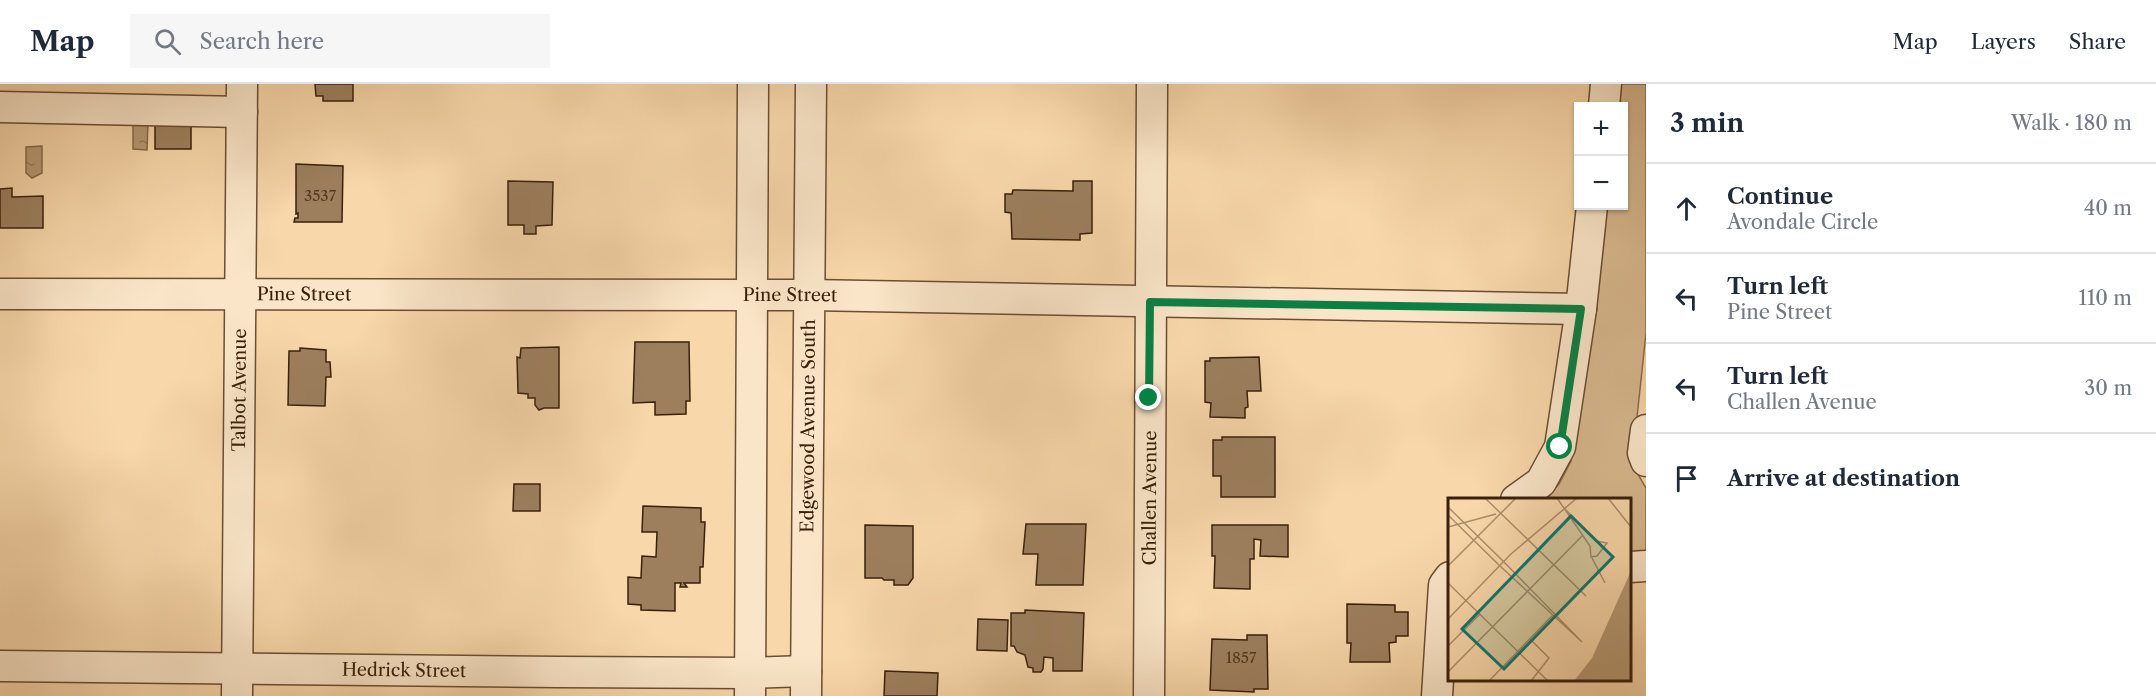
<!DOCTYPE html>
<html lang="en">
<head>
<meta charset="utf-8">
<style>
  :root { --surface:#fff; --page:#f6f6f7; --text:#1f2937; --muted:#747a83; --line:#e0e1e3 }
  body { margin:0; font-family:"Libre Caslon Text",serif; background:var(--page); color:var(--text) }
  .controls { position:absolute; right:18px; top:18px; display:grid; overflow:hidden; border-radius:0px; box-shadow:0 2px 4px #0004 }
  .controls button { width:54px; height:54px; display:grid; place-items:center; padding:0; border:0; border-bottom:2px solid var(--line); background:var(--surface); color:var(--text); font:30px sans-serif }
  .stop { position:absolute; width:18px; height:18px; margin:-14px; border:4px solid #0b8043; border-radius:50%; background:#fff }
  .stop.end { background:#0b8043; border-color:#fff; box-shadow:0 2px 6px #0008 }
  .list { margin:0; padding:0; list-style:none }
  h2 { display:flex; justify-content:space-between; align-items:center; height:78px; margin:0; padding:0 24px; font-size:26px }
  h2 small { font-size:20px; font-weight:400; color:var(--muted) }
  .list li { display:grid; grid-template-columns:39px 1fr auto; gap:18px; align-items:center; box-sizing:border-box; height:90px; padding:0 24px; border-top:2px solid var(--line) }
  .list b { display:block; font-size:22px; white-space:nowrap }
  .list p { margin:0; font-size:20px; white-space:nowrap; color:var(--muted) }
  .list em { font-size:20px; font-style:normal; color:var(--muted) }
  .icon { flex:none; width:33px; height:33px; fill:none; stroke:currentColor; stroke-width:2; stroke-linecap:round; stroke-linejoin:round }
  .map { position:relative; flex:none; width:1646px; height:612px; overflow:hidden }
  header { display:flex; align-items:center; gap:36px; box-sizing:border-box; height:84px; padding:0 30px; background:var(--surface); border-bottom:2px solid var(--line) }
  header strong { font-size:28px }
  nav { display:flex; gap:33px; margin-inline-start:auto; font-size:21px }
  .search { width:420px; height:54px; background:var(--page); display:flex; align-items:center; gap:15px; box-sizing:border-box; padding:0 21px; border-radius:0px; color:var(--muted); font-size:22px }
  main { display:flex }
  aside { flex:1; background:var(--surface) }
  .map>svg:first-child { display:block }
  .green { fill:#d8b88f; stroke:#896c4d; stroke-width:1.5 }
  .water { fill:url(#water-ripples); stroke:#85694a; stroke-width:1.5 }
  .building { fill:#9d7f5e; stroke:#3a200b; stroke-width:1.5 }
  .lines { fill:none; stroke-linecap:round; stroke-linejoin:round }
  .minor-casing { stroke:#6a4e33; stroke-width:33 }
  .minor { stroke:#fae5c8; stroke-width:30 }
  .route { stroke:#0b8043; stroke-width:8 }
  .labels { text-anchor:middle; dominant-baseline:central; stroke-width:5; stroke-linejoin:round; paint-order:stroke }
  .number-label { font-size:15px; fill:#533820 }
  .street-label { font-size:18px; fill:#3a200b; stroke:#fae5c8 }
  .inset-road { fill:none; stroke:#ac8e6a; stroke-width:1.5 }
  .view { fill:#0f766e; fill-opacity:0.15; stroke:#0f766e; stroke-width:3 }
  .inset-edge { fill:none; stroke:#3a200b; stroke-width:3 }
</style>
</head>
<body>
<header>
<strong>Map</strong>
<div class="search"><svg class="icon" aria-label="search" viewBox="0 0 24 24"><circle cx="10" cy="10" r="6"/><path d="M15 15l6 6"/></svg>Search here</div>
<nav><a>Map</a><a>Layers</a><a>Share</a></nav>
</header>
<main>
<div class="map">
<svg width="1646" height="612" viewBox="0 0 1646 612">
  <defs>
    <pattern id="water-ripples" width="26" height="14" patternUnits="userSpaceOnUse" patternTransform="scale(1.5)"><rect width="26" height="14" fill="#b79974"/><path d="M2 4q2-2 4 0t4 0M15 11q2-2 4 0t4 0" fill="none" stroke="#967c5d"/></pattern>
  </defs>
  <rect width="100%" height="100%" fill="#f8d7aa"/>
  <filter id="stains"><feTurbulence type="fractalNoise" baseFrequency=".00333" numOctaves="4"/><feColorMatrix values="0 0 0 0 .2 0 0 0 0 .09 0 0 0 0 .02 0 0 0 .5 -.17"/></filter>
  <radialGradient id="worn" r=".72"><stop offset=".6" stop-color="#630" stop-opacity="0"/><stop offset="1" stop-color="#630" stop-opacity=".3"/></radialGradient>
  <!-- green -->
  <polygon class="green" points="1613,0 1646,0 1646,249 1632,380 1646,404 1646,475 1630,474 1630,416 1544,416 1559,400 1571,377 1600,122 1624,122 1624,22 1611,22"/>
  <!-- water -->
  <g class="water">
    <polygon points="133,38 148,38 147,66 133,65"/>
    <polygon points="42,62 42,89 32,94 26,89 26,63"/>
  </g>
  <!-- building -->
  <g class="building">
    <polygon points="315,0 353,0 353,17 323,17 323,12 316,12"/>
    <polygon points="191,34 191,65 155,65 155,35"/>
    <polygon points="296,80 343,82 342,138 294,138 295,134 298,134 298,129 296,130"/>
    <polygon points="508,97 553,98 552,141 536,142 536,150 524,150 524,141 508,141"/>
    <polygon points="1073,97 1092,97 1092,149 1080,150 1080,156 1012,155 1011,129 1005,128 1005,110 1012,110 1013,106 1073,107"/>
    <polygon points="12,104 12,113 43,112 43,144 0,144 0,105"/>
    <polygon points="635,258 689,258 690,317 686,317 686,330 655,331 655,318 633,319"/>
    <polygon points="559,263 559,324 544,324 539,326 535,321 535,314 528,314 528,310 518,309 517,273 520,274 521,264"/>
    <polygon points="300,264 326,266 326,278 330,278 331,293 326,293 325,322 288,321 289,267 300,267"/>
    <polygon points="1259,273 1261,307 1247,307 1248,323 1245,324 1245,334 1210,333 1211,319 1205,318 1205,277 1210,277 1210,274"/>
    <polygon points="1222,353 1275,353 1275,413 1221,413 1221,392 1213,392 1213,356 1222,356"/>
    <polygon points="514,400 540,400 540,427 513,427"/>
    <polygon points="643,422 701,424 701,438 705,438 703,483 700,483 700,499 684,499 687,503 680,503 681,499 675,499 675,527 641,526 641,521 628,520 628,493 641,494 642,472 656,473 657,448 642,448"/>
    <polygon points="1026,440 1086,440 1083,501 1036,501 1038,470 1023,470"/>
    <polygon points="865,441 913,442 913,494 908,501 894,501 894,496 884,496 882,494 865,494"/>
    <polygon points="1212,441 1288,441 1288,473 1260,472 1261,456 1254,455 1254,475 1250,475 1250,505 1214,504 1215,472 1212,472"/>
    <polygon points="1347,520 1395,521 1395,528 1408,528 1408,552 1396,552 1396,558 1389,559 1390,578 1350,578 1351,559 1347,559"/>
    <polygon points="1025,526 1084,529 1082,587 1053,587 1053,574 1044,573 1043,585 1041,588 1033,588 1033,584 1028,583 1025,571 1017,568 1014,562 1011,562 1011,529 1025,529"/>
    <polygon points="978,535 1008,536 1007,567 977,566"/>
    <polygon points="1247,551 1267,551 1268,605 1254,605 1254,608 1210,606 1212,555 1247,556"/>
    <polygon points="885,587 938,589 937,612 884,612"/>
  </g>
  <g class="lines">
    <!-- minor casing -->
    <g class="minor-casing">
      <g id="minor">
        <polyline points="1604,22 1606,0"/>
        <polyline points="0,23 242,28"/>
        <path id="s1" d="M0,210L809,211L1581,225"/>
        <polyline points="1646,346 1643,369 1646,377"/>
        <polyline points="1516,416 1541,398 1560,363 1581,225 1592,122"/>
        <polyline points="1630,483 1646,482"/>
        <path id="s2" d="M0,582L559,588L750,589L806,587"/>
        <path id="s3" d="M237,612L242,0"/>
        <polyline points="750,612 753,0"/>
        <path id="s4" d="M806,612L811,0"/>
        <path id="s5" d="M1149,612L1152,0"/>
        <polyline points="1437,612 1444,501 1450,493"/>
      </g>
    </g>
    <!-- minor -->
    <use href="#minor" class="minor"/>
  </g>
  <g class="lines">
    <!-- route -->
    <polyline class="route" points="1149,314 1150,218 1581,225 1560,363"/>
  </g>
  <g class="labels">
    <!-- number labels -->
    <g class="number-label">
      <text x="320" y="111">3537</text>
      <text x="1241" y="573">1857</text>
    </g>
    <!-- street labels -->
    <g class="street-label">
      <text stroke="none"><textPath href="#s1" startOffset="304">Pine Street</textPath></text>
      <text stroke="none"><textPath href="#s1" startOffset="790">Pine Street</textPath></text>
      <text stroke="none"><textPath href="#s3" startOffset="306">Talbot Avenue</textPath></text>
      <text stroke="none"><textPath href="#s4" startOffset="270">Edgewood Avenue South</textPath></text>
      <text stroke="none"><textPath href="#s5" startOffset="198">Challen Avenue</textPath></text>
      <text stroke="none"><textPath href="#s2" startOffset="404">Hedrick Street</textPath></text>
    </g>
  </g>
  <!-- overview -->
  <g transform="translate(1448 414)">
    <rect width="183" height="183" fill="#f8d7aa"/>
    <path d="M183,73V183H126L144,160Z" fill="#b79974"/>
    <path class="inset-road" d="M37,0L138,98M109,0L142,48L143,59L149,58L159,45L148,43L117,11M160,0L183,29M0,9L56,64M0,17L52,68M0,29L48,16M144,60L157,85M0,68L68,0M52,68L134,144L56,64M0,85L100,183M0,121L63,56L129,0M82,141L101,160L83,183M0,148L32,116M0,174L134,38M41,183L105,117"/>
    <path class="view" d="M123,18L165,59L56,171L14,131Z"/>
    <rect width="183" height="183" class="inset-edge"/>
  </g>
  <rect width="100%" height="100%" filter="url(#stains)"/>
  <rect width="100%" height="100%" fill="url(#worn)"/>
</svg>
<div class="controls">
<button>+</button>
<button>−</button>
</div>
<div class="stop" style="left:1560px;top:363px"></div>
<div class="stop end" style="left:1149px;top:314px"></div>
</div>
<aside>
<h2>3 min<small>Walk · 180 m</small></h2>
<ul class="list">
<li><svg class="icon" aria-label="ahead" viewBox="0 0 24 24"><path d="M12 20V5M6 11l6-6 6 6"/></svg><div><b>Continue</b><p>Avondale Circle</p></div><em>40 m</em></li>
<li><svg class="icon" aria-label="left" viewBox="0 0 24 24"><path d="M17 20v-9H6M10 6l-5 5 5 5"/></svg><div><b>Turn left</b><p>Pine Street</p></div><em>110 m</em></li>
<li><svg class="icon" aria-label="left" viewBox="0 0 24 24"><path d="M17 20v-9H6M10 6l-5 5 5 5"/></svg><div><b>Turn left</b><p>Challen Avenue</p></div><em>30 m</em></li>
<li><svg class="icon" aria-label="arrive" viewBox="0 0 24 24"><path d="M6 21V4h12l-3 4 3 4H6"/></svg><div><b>Arrive at destination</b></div></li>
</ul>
</aside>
</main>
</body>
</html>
